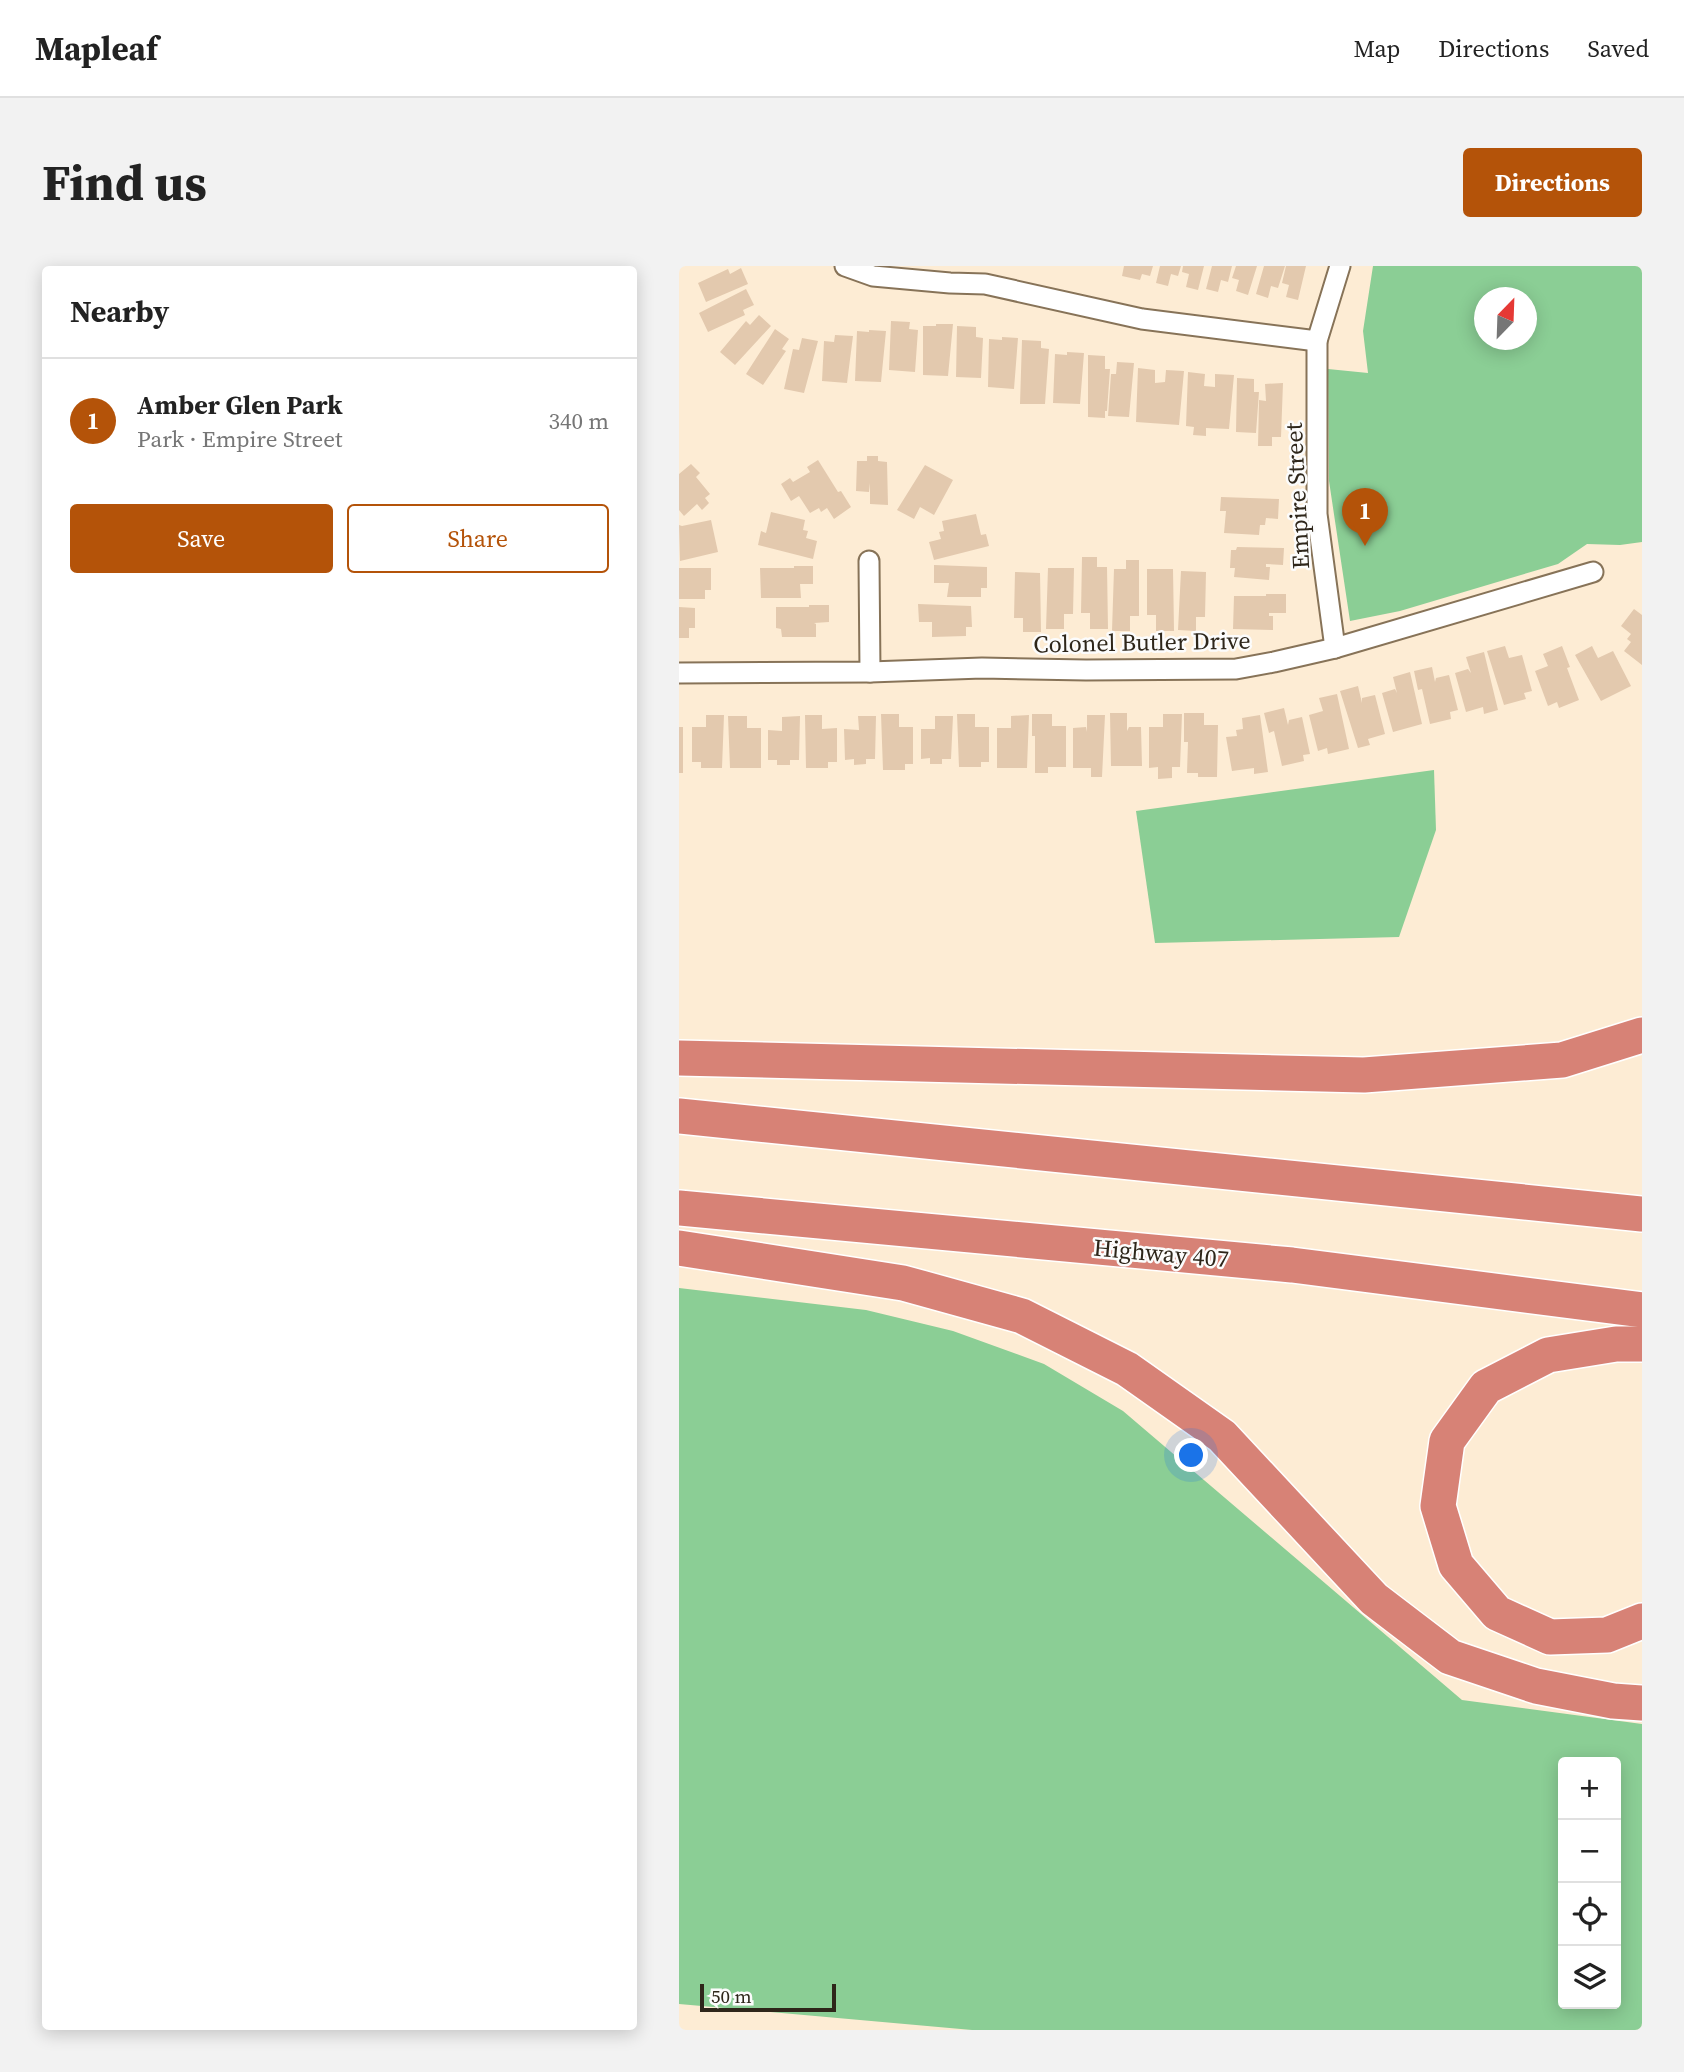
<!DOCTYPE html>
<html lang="en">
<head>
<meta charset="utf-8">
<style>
  :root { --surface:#fff; --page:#f2f2f2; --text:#222; --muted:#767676; --line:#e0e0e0; --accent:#b45309 }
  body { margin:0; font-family:"Source Serif 4",serif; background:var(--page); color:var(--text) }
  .controls { position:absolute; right:21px; bottom:21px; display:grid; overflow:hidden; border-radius:7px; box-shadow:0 4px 18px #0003 }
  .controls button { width:63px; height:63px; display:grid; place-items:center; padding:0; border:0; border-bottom:2px solid var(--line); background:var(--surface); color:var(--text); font:35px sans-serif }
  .compass { position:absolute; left:795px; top:21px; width:63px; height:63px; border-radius:50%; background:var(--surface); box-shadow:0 4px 18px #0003; rotate:23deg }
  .scale { position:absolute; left:21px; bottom:18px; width:136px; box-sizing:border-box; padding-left:7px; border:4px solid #2e261a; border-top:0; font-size:19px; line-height:24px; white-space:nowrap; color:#2e261a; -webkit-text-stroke:5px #fcfcfc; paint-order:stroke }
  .you { position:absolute; left:513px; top:1190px; width:24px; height:24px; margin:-18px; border:5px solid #fff; border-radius:50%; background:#1a73e8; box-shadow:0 0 0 10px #1a73e833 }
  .badge { display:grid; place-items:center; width:46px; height:46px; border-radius:50%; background:var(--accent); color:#fff; font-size:23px; font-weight:700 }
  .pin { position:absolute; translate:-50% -58px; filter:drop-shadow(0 2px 4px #0008) }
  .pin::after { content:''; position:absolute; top:37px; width:24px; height:21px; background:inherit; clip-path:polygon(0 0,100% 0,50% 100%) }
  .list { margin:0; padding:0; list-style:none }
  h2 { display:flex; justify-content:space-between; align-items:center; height:91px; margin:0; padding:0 28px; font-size:30px }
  h2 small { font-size:23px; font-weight:400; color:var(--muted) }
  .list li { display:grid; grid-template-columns:46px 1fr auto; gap:21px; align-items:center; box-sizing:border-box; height:126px; padding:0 28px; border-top:2px solid var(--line) }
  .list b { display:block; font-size:26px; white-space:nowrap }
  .list p { margin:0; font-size:23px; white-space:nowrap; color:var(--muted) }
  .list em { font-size:23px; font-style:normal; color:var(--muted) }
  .actions { display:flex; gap:14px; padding:21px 28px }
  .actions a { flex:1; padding:16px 0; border:2px solid var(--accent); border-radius:7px; text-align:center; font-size:24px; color:var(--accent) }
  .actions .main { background:var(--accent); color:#fff }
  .icon { flex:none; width:38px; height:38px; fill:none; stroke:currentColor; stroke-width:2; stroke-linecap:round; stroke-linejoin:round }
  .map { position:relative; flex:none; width:963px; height:1764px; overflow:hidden; border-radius:7px }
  header { display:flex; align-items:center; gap:42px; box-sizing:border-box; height:98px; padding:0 35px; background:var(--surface); border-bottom:2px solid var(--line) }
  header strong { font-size:33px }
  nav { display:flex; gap:38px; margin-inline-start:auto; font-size:24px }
  .intro { display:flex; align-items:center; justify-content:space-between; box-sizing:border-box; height:168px; padding:0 42px }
  h1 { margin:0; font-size:49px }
  .button { padding:18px 32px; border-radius:7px; background:var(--accent); color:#fff; font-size:24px; font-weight:700 }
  main { display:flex; gap:42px; padding:0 42px }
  aside { flex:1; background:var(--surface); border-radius:7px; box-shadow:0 4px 18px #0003 }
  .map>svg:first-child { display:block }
  .green { fill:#8bce95; fill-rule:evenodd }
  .building { fill:#e3c9ae }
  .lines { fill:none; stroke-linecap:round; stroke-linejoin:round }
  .street-casing { stroke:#877358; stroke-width:23 }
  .highway-casing { stroke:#fff; stroke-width:38 }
  .street { stroke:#fff; stroke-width:19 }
  .highway { stroke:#d78276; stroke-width:35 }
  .labels { text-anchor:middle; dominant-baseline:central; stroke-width:5; stroke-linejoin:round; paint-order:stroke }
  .street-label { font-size:24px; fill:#2e261a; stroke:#fcfcfc }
</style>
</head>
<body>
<header>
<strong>Mapleaf</strong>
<nav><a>Map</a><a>Directions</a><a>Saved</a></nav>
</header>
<div class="intro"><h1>Find us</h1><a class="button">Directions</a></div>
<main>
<aside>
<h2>Nearby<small></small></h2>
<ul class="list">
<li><span class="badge">1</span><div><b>Amber Glen Park</b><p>Park · Empire Street</p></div><em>340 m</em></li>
</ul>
<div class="actions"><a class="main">Save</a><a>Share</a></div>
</aside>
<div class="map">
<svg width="963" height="1764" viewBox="0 0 963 1764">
  <rect width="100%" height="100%" fill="#fdecd4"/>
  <!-- green -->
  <g class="green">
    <path d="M694,0H963V276L941,279L908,278L879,298L721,345L671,355L650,215L649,103L689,107L684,65ZM806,32H848V74H806Z"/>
    <polygon points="755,504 757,564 720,671 476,677 457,545"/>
    <path d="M0,1022L187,1044L274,1065L365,1098L444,1145L783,1434L963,1458V1764H293L0,1738ZM937,1496V1738H884V1496Z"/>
  </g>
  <!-- building -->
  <g class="building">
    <polygon points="445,0 474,0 471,10 463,8 461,14 443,10"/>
    <polygon points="481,0 502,0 499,10 492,8 489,20 477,17"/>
    <polygon points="504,0 525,0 519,24 507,21 510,8 503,6"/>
    <polygon points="533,0 553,0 549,16 542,14 539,26 527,23"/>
    <polygon points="557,0 578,0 569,29 557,25 560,14 553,12"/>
    <polygon points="585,0 606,0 599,22 592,20 589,32 577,28"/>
    <polygon points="607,0 627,0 619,34 607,31 610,19 603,17"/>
    <polygon points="62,2 69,18 27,36 19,17 49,3 51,8"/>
    <polygon points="67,23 75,39 64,44 66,49 29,66 20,47"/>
    <polygon points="80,49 92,60 56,99 41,86 67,55 71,59"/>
    <polygon points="212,55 231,56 230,63 239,64 236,106 210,104"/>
    <polygon points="257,58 274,58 269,110 244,109 244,60 257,60"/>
    <polygon points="278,60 297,61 297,71 304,72 302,112 277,111"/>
    <polygon points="96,63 110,73 103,83 107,85 84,119 67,108"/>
    <polygon points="190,64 207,65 202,116 176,115 178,65 190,66"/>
    <polygon points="156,69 174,70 168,117 143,115 145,75 155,76"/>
    <polygon points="323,71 339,72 335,123 309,121 310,73 323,74"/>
    <polygon points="123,72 139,75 125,127 105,123 114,83 120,84"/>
    <polygon points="343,74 362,75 362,82 370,83 366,138 341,138"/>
    <polygon points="388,86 405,87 401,138 374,137 376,88 388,89"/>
    <polygon points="409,89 426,90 426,103 431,103 428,145 426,145 426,152 409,151"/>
    <polygon points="438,96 455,97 450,151 429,150 432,108 437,108"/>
    <polygon points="459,102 476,104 476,117 486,116 487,104 505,105 500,159 457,156"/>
    <polygon points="509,106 526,108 525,120 536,121 536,108 555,109 550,163 527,162 527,170 514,169 515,161 507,160"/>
    <polygon points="558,112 575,113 575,126 580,126 577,167 557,166"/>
    <polygon points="604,117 602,171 593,171 593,180 579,180 580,134 587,135 586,118"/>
    <polygon points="188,190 199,190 199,195 208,196 209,239 191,238 191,217 190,226 177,225 178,195 188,195"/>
    <polygon points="139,194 159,226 162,225 172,241 155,253 148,242 142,246 140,242 131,247 120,230 112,235 102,218 111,212 114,216 131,206 128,201"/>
    <polygon points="12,198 21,207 17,211 31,228 26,232 30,237 23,244 18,238 5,250 0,244 0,208"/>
    <polygon points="246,199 274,214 255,249 241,241 235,253 218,244"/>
    <polygon points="542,231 600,233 599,253 587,252 586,259 581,259 580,269 545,267 547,245 541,245"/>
    <polygon points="92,246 126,254 124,264 129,265 127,272 138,275 134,293 79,279 82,265 87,267"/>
    <polygon points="297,248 302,269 307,268 310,280 255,294 250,276 262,273 260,266 265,265 263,255"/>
    <polygon points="32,254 39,286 1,295 0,259 3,260"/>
    <polygon points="558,281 605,282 604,299 587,298 587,301 591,301 590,314 555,311 556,302 551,302 552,284 557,284"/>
    <polygon points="403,291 418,291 418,301 428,301 429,363 411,363 411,347 402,347"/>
    <polygon points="447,294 460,294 460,350 451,350 451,365 433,365 435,303 447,303"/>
    <polygon points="255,299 308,301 308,322 302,322 302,331 268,331 270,317 255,317"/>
    <polygon points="115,300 134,300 134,318 121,318 122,332 82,332 81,302 115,302"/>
    <polygon points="0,302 32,302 32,324 26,324 26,333 0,333"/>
    <polygon points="369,302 395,302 394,348 385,348 385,363 367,363"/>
    <polygon points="468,303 494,303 495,365 477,365 477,349 468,349"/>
    <polygon points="502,305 527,306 526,351 517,351 517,365 499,364"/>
    <polygon points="336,306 361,307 362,366 344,366 344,352 335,352"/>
    <polygon points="587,328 607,328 607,347 590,347 590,350 594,350 594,364 554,363 555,330 587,330"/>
    <polygon points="239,338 292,340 293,361 287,361 287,370 253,371 253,356 240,356"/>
    <polygon points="130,339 150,339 150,356 135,357 137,358 137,371 103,371 102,363 97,362 97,341 130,341"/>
    <polygon points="0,341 16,342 16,362 10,362 10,372 0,372"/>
    <polygon points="955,343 963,349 963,399 945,385 952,376 948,373 952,368 942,360"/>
    <polygon points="826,380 830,392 843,389 853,425 845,427 847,433 825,439 808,385"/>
    <polygon points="883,380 891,401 888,402 900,434 880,442 878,436 869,440 856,405 869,400 864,388"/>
    <polygon points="913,380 919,392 934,385 952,420 922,435 896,389"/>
    <polygon points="805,386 819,444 805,448 804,441 787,446 776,407 789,403 792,407 787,391"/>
    <polygon points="753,401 756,416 757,412 770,409 779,444 771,446 772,453 751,458 743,423 739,424 735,405"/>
    <polygon points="731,406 743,458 714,466 703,427 716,423 718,427 714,411"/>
    <polygon points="679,420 683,437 683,432 696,429 706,468 689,473 691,479 679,482 661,425"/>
    <polygon points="658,428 670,483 649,488 648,482 639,485 630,449 644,445 640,432"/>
    <polygon points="605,442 609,459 610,454 623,451 631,488 624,489 625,495 603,500 595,465 590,467 585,447"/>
    <polygon points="431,447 448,447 448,465 450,461 462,461 463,500 432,500"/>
    <polygon points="505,447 525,447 525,459 539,459 538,511 519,511 519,507 508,507 509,476 505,476"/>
    <polygon points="202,448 220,448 220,461 234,461 234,498 226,498 226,504 204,504"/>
    <polygon points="278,448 296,448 296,461 310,461 310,496 302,496 302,501 280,501"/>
    <polygon points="353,448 373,448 373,460 387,460 387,501 369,501 369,507 356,507 356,470 353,470"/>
    <polygon points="484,448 503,448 501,501 493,501 493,512 479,513 479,501 470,502 470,461 484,461"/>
    <polygon points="27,449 45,449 43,502 22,502 22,496 13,496 13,461 27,461"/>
    <polygon points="126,449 143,449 143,463 158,462 158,496 149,496 149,502 127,502"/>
    <polygon points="350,449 348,502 318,502 318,462 332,462 332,450"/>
    <polygon points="408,449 426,449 423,511 412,511 412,502 394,502 394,462 407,461 408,466"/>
    <polygon points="581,449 589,506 575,508 575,502 553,505 547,471 558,470 557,464 564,463 563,452"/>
    <polygon points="49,450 68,450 68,462 82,462 82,502 51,502"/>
    <polygon points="121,450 120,494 111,494 111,499 98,499 98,494 89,494 89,464 103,465 103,451"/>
    <polygon points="179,450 197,450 196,493 187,493 187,498 175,499 175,493 166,494 165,463 180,464"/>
    <polygon points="256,450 274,450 272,493 263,493 263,498 251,498 251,492 242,493 242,463 256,463"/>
    <rect x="0" y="461" width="4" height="46"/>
  </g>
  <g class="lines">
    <!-- street casing -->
    <g class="street-casing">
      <g id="street">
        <polyline points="166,0 194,10 271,17 306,18 463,53 638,75"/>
        <polyline points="190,295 191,406"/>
        <polyline points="656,382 638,248 638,75 661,0"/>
        <polyline points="0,407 191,406 303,402 407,404 557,403 595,396 656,382 914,306"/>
      </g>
    </g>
    <!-- highway casing -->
    <g class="highway-casing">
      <g id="highway">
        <polyline points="0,792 685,809 883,794 963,769"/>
        <polyline points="0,850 963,948"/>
        <polyline points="0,942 613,999 963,1044"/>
        <polyline points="0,982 224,1017 343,1050 448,1103 543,1170 695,1333 771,1391 857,1420 934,1435 963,1437"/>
        <polyline points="963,1078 937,1078 869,1089 807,1121 768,1175 759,1240 777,1299 818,1347 871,1371 928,1369 963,1355"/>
      </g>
    </g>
    <!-- street -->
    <use href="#street" class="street"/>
    <!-- highway -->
    <use href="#highway" class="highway"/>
  </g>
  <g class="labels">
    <!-- street labels -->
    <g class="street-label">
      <text transform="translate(618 230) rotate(-93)">Empire Street</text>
      <text transform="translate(463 376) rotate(-1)">Colonel Butler Drive</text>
      <text transform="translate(482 987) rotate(5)">Highway 407</text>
    </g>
  </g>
</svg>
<div class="controls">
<button>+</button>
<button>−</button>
<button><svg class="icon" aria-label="locate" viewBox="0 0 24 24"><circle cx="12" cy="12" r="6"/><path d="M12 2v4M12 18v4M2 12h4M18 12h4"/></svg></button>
<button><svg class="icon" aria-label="layers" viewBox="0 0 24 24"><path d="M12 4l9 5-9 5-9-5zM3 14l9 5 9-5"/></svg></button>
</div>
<svg class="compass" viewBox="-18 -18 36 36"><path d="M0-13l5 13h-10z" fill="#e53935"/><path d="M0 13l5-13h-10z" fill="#767676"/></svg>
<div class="scale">50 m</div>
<div class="you"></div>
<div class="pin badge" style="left:686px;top:280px">1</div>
</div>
</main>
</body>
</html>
